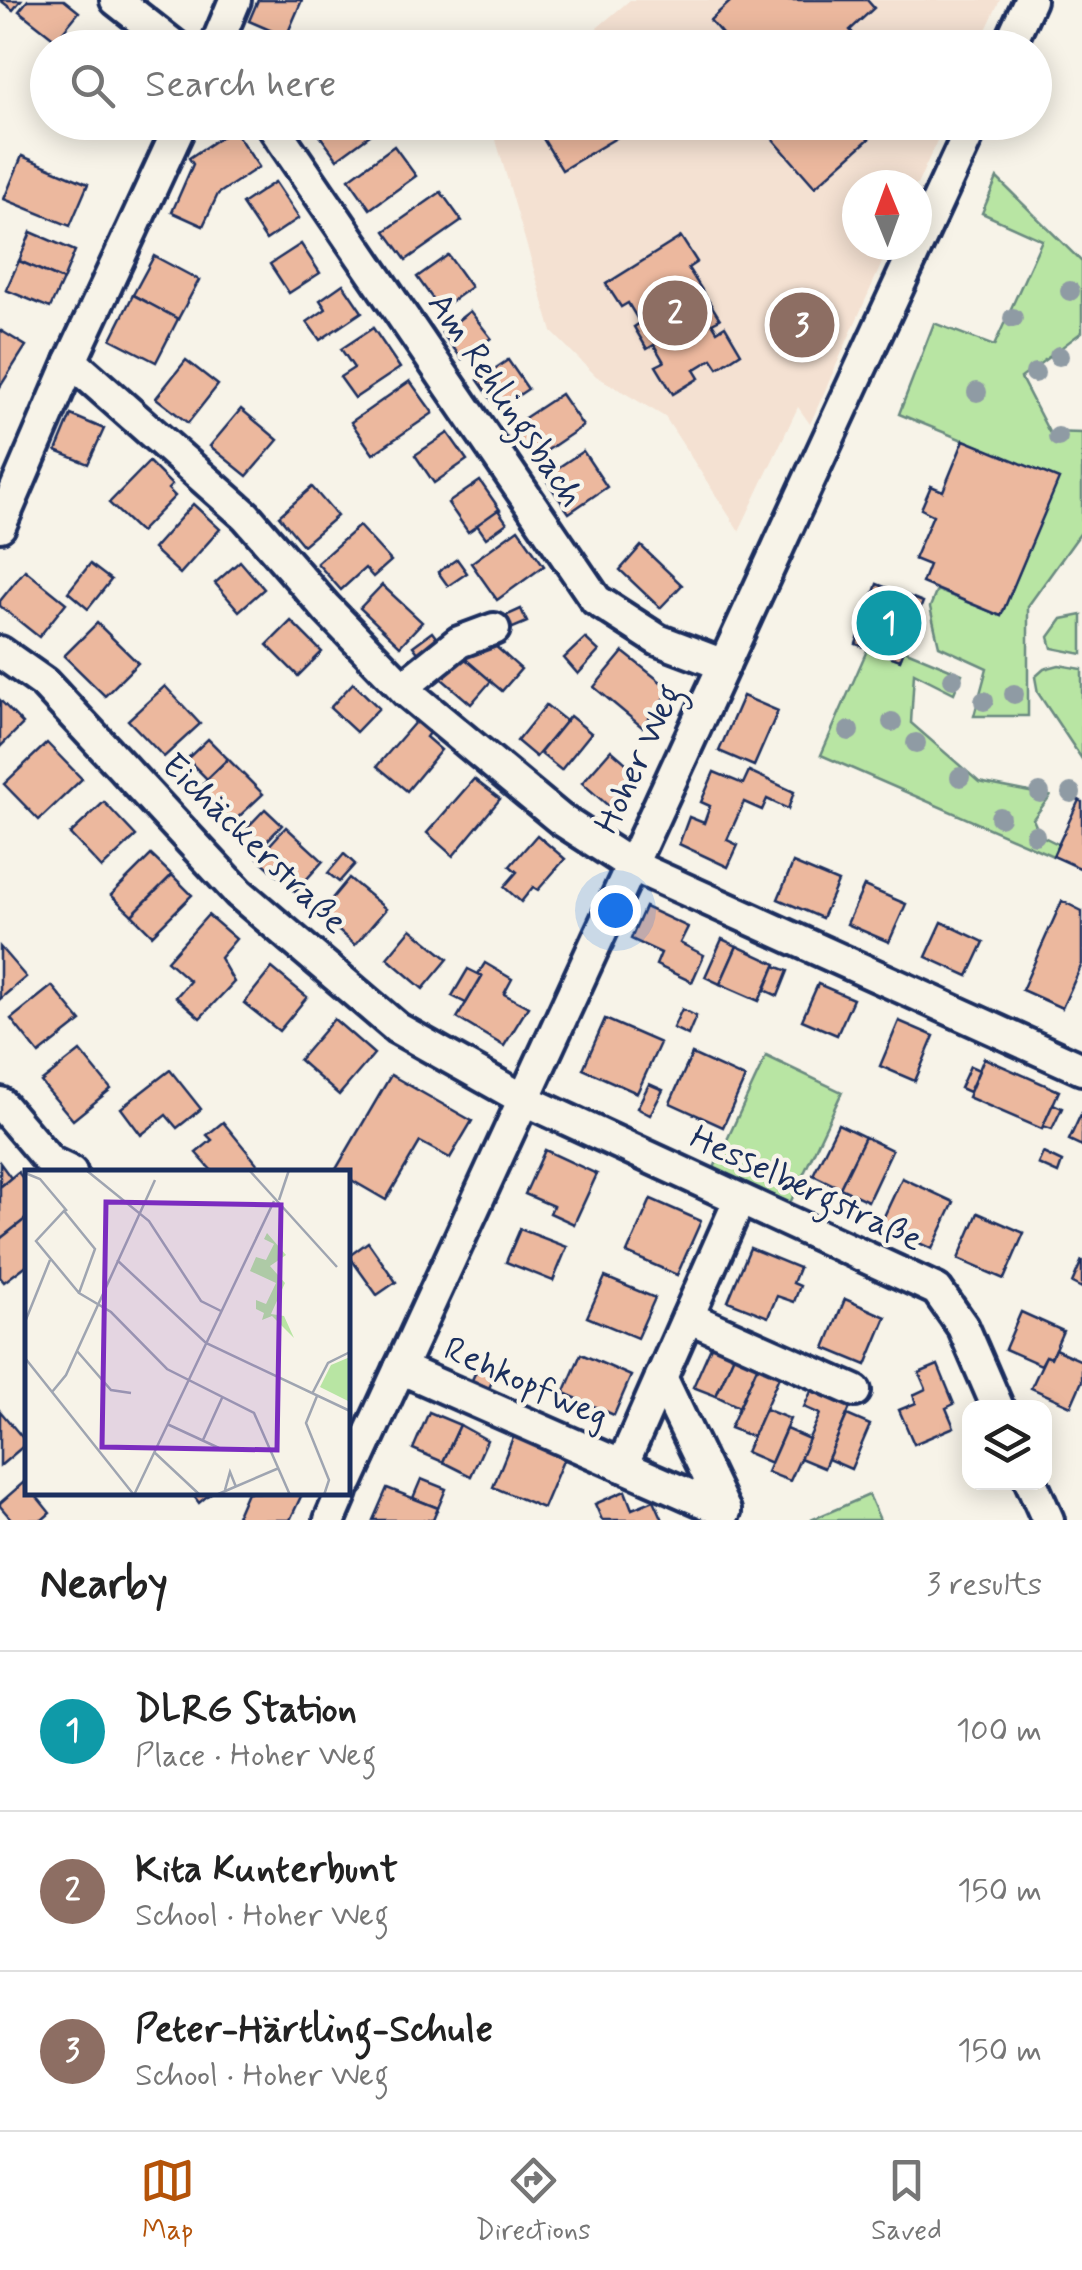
<!DOCTYPE html>
<html lang="en">
<head>
<meta charset="utf-8">
<style>
  :root { --surface:#fff; --page:#f6f6f6; --text:#222; --muted:#767676; --line:#e0e0e0; --accent:#b45309 }
  body { margin:0; font-family:Mynerve,sans-serif; background:var(--page); color:var(--text) }
  .controls { position:absolute; right:30px; bottom:30px; display:grid; overflow:hidden; border-radius:20px; box-shadow:0 5px 25px #0003 }
  .controls button { width:90px; height:90px; display:grid; place-items:center; padding:0; border:0; border-bottom:2px solid var(--line); background:var(--surface); color:var(--text); font:50px sans-serif }
  .compass { position:absolute; left:842px; top:170px; width:90px; height:90px; border-radius:50%; background:var(--surface); box-shadow:0 5px 25px #0003; rotate:359deg }
  .you { position:absolute; left:615px; top:910px; width:35px; height:35px; margin:-25px; border:8px solid #fff; border-radius:50%; background:#1a73e8; box-shadow:0 0 0 15px #1a73e833 }
  .badge { display:grid; place-items:center; width:65px; height:65px; border-radius:50%; background:var(--accent); color:#fff; font-size:32px; font-weight:700 }
  .pin { position:absolute; translate:-50% -50%; border:5px solid #fff; box-shadow:0 2px 10px #0006 }
  .list { margin:0; padding:0; list-style:none }
  h2 { display:flex; justify-content:space-between; align-items:center; height:130px; margin:0; padding:0 40px; font-size:42px }
  h2 small { font-size:32px; font-weight:400; color:var(--muted) }
  .list li { display:grid; grid-template-columns:65px 1fr auto; gap:30px; align-items:center; box-sizing:border-box; height:160px; padding:0 40px; border-top:2px solid var(--line) }
  .list b { display:block; font-size:38px; white-space:nowrap }
  .list p { margin:0; font-size:32px; white-space:nowrap; color:var(--muted) }
  .list em { font-size:32px; font-style:normal; color:var(--muted) }
  .icon { flex:none; width:55px; height:55px; fill:none; stroke:currentColor; stroke-width:2; stroke-linecap:round; stroke-linejoin:round }
  .map { position:relative; flex:none; width:1082px; height:1520px; overflow:hidden }
  .search { position:absolute; background:var(--surface); box-shadow:0 5px 25px #0003; left:30px; right:30px; top:30px; height:110px; display:flex; align-items:center; gap:25px; box-sizing:border-box; padding:0 35px; border-radius:55px; color:var(--muted); font-size:38px }
  .sheet { height:610px; background:var(--surface) }
  nav { display:flex; justify-content:space-around; align-items:center; box-sizing:border-box; height:140px; border-top:2px solid var(--line); background:var(--surface); font-size:28px; color:var(--muted) }
  nav a { display:grid; justify-items:center; gap:5px }
  nav .on { color:var(--accent) }
  .map>svg:first-child { display:block }
  .built { fill:#f4e1d2 }
  .green { fill:#b8e5a3; stroke:#6a8a80; stroke-width:2.5 }
  .building { fill:#ecb89e; stroke:#1b2f5e; stroke-width:2.5 }
  .lines { fill:none; stroke-linecap:round; stroke-linejoin:round }
  .minor-casing { stroke:#1b2f5e; stroke-width:38 }
  .minor { stroke:#f7f3e8; stroke-width:30 }
  .tree { fill:#8f9ba4 }
  .labels { text-anchor:middle; dominant-baseline:central; stroke-width:9; stroke-linejoin:round; paint-order:stroke }
  .street-label { font-size:35px; fill:#1b2f5e; stroke:#f7f3e8 }
  .inset-road { fill:none; stroke:#9fa5b1; stroke-width:2.5 }
  .view { fill:#7b2cbf; fill-opacity:0.15; stroke:#7b2cbf; stroke-width:5 }
  .inset-edge { fill:none; stroke:#1b2f5e; stroke-width:5 }
</style>
</head>
<body>
<div class="map">
<svg width="1082" height="1520" viewBox="0 0 1082 1520">
  <rect width="100%" height="100%" fill="#f7f3e8"/>
  <filter id="ink" filterUnits="userSpaceOnUse"><feTurbulence type="fractalNoise" baseFrequency=".01" numOctaves="2"/><feDisplacementMap in="SourceGraphic" scale="20" xChannelSelector="R" yChannelSelector="G"/><feConvolveMatrix kernelMatrix="1 2 1 2 8 2 1 2 1" color-interpolation-filters="sRGB"/></filter>
  <g filter="url(#ink)">
    <!-- built -->
    <g class="built">
      <polygon points="630,0 1000,0 978,47 580,48 578,44"/>
      <polygon points="491,123 945,123 917,185 857,185 857,245 890,245 810,424 798,407 739,531 665,417 596,376 552,332"/>
    </g>
    <!-- green -->
    <g class="green">
      <polygon points="997,178 1082,262 1082,332 1021,378 1049,432 1082,433 1082,531 1028,606 1028,716 974,716 987,668 939,646 930,607 937,590 1001,616 1058,479 899,414 934,323 994,346 1042,240 982,213"/>
      <polygon points="1082,615 1082,654 1052,648 1049,637 1062,619"/>
      <polygon points="868,648 900,660 904,650 962,674 954,693 914,673 911,723 979,782 1050,796 1033,819 1040,835 1058,844 1053,856 821,755"/>
      <polygon points="1059,665 1082,669 1082,759 1038,693 1035,677 1044,669"/>
      <polygon points="766,1056 842,1092 790,1203 714,1168"/>
      <polygon points="869,1495 880,1520 811,1520"/>
    </g>
    <!-- building -->
    <g class="building">
      <polygon points="0,0 21,0 13,10"/>
      <polygon points="28,0 64,0 79,12 56,40 19,11"/>
      <polygon points="258,0 302,0 286,37 249,21"/>
      <polygon points="732,0 867,0 874,8 850,30 866,48 734,48 710,20"/>
      <polygon points="325,122 361,122 370,135 337,159 315,129"/>
      <polygon points="533,122 620,122 626,132 562,170"/>
      <polygon points="758,122 888,122 815,187"/>
      <polygon points="233,129 259,167 218,194 203,226 172,212 193,164 189,158"/>
      <polygon points="394,146 416,176 370,209 349,179"/>
      <polygon points="22,156 88,184 70,226 4,199"/>
      <polygon points="275,182 299,218 266,240 242,204"/>
      <polygon points="441,192 462,221 406,260 385,231"/>
      <polygon points="31,232 75,251 63,280 19,261"/>
      <polygon points="681,237 697,262 688,268 720,319 712,323 717,331 725,326 741,353 718,368 712,359 694,370 699,378 673,394 656,366 664,362 654,345 647,349 634,327 640,323 628,303 621,307 606,284"/>
      <polygon points="301,244 320,273 289,293 270,264"/>
      <polygon points="448,255 471,287 440,309 417,277"/>
      <polygon points="154,256 199,280 178,319 133,295"/>
      <polygon points="19,261 63,280 50,308 6,290"/>
      <polygon points="343,284 362,312 320,340 307,322 326,309 320,300"/>
      <polygon points="133,295 178,319 156,362 111,339"/>
      <polygon points="470,311 491,338 462,359 442,333"/>
      <polygon points="373,328 400,368 355,398 340,377 354,368 341,349"/>
      <polygon points="0,330 26,346 0,387"/>
      <polygon points="186,360 218,385 188,423 156,398"/>
      <polygon points="508,360 528,389 498,409 478,380"/>
      <polygon points="410,381 433,413 373,454 351,422"/>
      <polygon points="561,394 583,426 533,460 511,427"/>
      <polygon points="241,409 278,440 247,476 210,446"/>
      <polygon points="71,415 104,429 88,464 56,451"/>
      <polygon points="448,433 467,460 434,483 415,455"/>
      <polygon points="964,440 1059,479 1001,616 922,583 929,565 914,559 933,515 921,509 931,486 943,491"/>
      <polygon points="583,451 607,487 569,513 544,477"/>
      <polygon points="149,462 172,485 168,489 175,496 140,532 109,503"/>
      <polygon points="480,481 500,510 468,532 448,503"/>
      <polygon points="312,487 337,516 303,545 279,516"/>
      <polygon points="193,504 220,529 180,574 153,549"/>
      <polygon points="498,510 507,523 486,538 477,525"/>
      <polygon points="359,526 391,561 373,577 365,568 341,590 317,563"/>
      <polygon points="518,529 544,566 497,600 471,563"/>
      <polygon points="641,546 682,585 660,608 620,570"/>
      <polygon points="457,559 467,573 448,586 438,572"/>
      <polygon points="240,561 264,589 239,611 215,583"/>
      <polygon points="90,564 111,580 88,609 68,592"/>
      <polygon points="25,570 66,603 39,637 0,606 0,601"/>
      <polygon points="877,584 923,602 900,660 856,644"/>
      <polygon points="382,585 422,622 400,646 360,608"/>
      <polygon points="521,609 527,622 496,635 492,622"/>
      <polygon points="291,621 322,652 298,676 267,645"/>
      <polygon points="97,623 138,663 105,696 64,656"/>
      <polygon points="432,632 441,644 422,658 413,646"/>
      <polygon points="484,636 521,669 502,691 464,659"/>
      <polygon points="585,638 599,651 578,674 564,658"/>
      <polygon points="455,650 491,681 471,704 435,673"/>
      <polygon points="623,652 671,690 642,727 594,687"/>
      <polygon points="353,683 379,708 356,732 330,708"/>
      <polygon points="165,686 200,724 164,757 128,720"/>
      <polygon points="743,696 778,711 754,766 719,751"/>
      <polygon points="0,700 23,724 0,747"/>
      <polygon points="546,705 566,721 536,757 517,741"/>
      <polygon points="570,716 591,733 561,770 540,753"/>
      <polygon points="416,721 429,733 426,737 441,750 407,791 377,766"/>
      <polygon points="208,739 228,759 207,779 187,759"/>
      <polygon points="47,743 82,779 39,820 4,784"/>
      <polygon points="611,750 641,776 612,809 582,783"/>
      <polygon points="228,759 263,794 228,827 194,792"/>
      <polygon points="749,771 794,792 788,809 767,799 762,810 744,802 727,840 738,845 728,867 679,844 689,817 704,823 710,806 701,802 714,772 743,784"/>
      <polygon points="474,779 500,799 453,856 427,833"/>
      <polygon points="1079,800 1082,802 1082,869 1053,856"/>
      <polygon points="104,802 136,836 102,868 70,834"/>
      <polygon points="265,809 282,825 263,845 246,829"/>
      <polygon points="286,827 323,861 295,892 258,858"/>
      <polygon points="537,835 565,859 538,890 533,887 521,902 504,887 517,872 510,866"/>
      <polygon points="344,854 355,864 339,882 328,873"/>
      <polygon points="151,855 172,875 132,915 111,895"/>
      <polygon points="793,863 838,882 822,918 778,899"/>
      <polygon points="172,875 192,895 152,935 132,915"/>
      <polygon points="349,878 386,909 355,945 319,914"/>
      <polygon points="864,886 906,904 889,942 847,924"/>
      <polygon points="1062,901 1082,911 1082,964 1062,1008 1022,990"/>
      <polygon points="645,907 688,927 680,943 704,955 692,982 656,965 661,953 631,939"/>
      <polygon points="208,915 236,939 220,958 234,982 200,1018 176,997 190,981 167,961"/>
      <polygon points="942,922 984,942 968,976 926,957"/>
      <polygon points="411,929 448,959 423,989 387,958"/>
      <polygon points="722,939 737,946 720,984 705,977"/>
      <polygon points="737,946 776,964 759,1001 720,984"/>
      <polygon points="0,947 26,977 0,999"/>
      <polygon points="485,963 512,979 504,994 528,1007 504,1046 457,1018 482,976 478,974"/>
      <polygon points="775,966 788,971 778,996 765,990"/>
      <polygon points="272,968 307,997 279,1031 244,1003"/>
      <polygon points="468,969 482,976 466,1003 452,996"/>
      <polygon points="818,984 853,999 837,1035 802,1020"/>
      <polygon points="52,986 81,1021 39,1054 11,1019"/>
      <polygon points="682,1009 696,1016 688,1035 673,1028"/>
      <polygon points="334,1019 374,1054 339,1095 299,1060"/>
      <polygon points="605,1019 660,1043 637,1093 583,1069"/>
      <polygon points="899,1021 934,1036 915,1081 880,1066"/>
      <polygon points="80,1051 111,1089 73,1120 41,1082"/>
      <polygon points="692,1054 745,1078 723,1127 670,1103"/>
      <polygon points="984,1058 1059,1091 1042,1129 968,1097"/>
      <polygon points="970,1066 979,1070 969,1092 960,1088"/>
      <polygon points="170,1070 201,1109 177,1128 166,1115 141,1135 121,1108"/>
      <polygon points="391,1075 472,1121 450,1158 420,1142 386,1200 348,1178 348,1172 335,1171"/>
      <polygon points="649,1084 663,1090 650,1115 637,1108"/>
      <polygon points="1053,1104 1062,1108 1052,1129 1043,1126"/>
      <polygon points="1082,1112 1082,1146 1069,1140"/>
      <polygon points="223,1122 259,1166 251,1172 213,1172 196,1153 212,1140 207,1135"/>
      <polygon points="838,1124 865,1137 840,1188 813,1175"/>
      <polygon points="865,1137 892,1150 868,1201 840,1188"/>
      <polygon points="545,1150 597,1174 574,1224 550,1213 553,1206 525,1194"/>
      <polygon points="1043,1153 1062,1162 1058,1173 1038,1164"/>
      <polygon points="0,1163 11,1178 0,1187"/>
      <polygon points="18,1172 28,1185 28,1217 0,1239 0,1187"/>
      <polygon points="902,1178 954,1202 932,1249 880,1225"/>
      <polygon points="651,1199 701,1221 677,1275 627,1253"/>
      <polygon points="978,1213 1024,1233 1004,1279 958,1259"/>
      <polygon points="28,1217 28,1264 4,1282 0,1277 0,1239"/>
      <polygon points="520,1229 567,1247 553,1281 506,1262"/>
      <polygon points="368,1242 396,1282 377,1295 349,1256"/>
      <polygon points="750,1248 799,1268 793,1283 800,1286 794,1302 777,1296 768,1317 728,1301"/>
      <polygon points="1082,1260 1082,1288 1072,1283"/>
      <polygon points="605,1277 655,1298 637,1338 587,1317"/>
      <polygon points="845,1299 886,1317 866,1365 825,1348"/>
      <polygon points="1021,1312 1063,1331 1051,1358 1046,1356 1041,1365 1005,1349"/>
      <polygon points="713,1342 735,1353 716,1396 693,1387"/>
      <polygon points="1055,1349 1082,1361 1082,1381 1071,1406 1031,1388 1046,1356 1051,1358"/>
      <polygon points="735,1353 759,1363 739,1407 716,1396"/>
      <polygon points="581,1354 631,1376 614,1415 564,1393"/>
      <polygon points="481,1361 498,1369 489,1388 472,1380"/>
      <polygon points="759,1363 781,1372 753,1437 730,1428"/>
      <polygon points="938,1365 954,1404 946,1408 954,1427 914,1444 899,1410 916,1403 913,1395 926,1389 919,1373"/>
      <polygon points="813,1387 852,1403 824,1468 800,1458 820,1414 804,1407"/>
      <polygon points="765,1409 790,1419 771,1463 746,1452"/>
      <polygon points="0,1411 27,1443 0,1466"/>
      <polygon points="429,1412 460,1425 443,1462 413,1449"/>
      <polygon points="847,1415 870,1425 851,1469 828,1459"/>
      <polygon points="460,1425 487,1440 471,1476 443,1462"/>
      <polygon points="786,1429 809,1439 790,1481 767,1472"/>
      <polygon points="514,1435 565,1456 543,1508 493,1487"/>
      <polygon points="421,1479 446,1489 438,1508 413,1498"/>
      <polygon points="24,1482 28,1492 33,1492 50,1513 42,1520 12,1520 0,1506 0,1503"/>
      <polygon points="387,1488 438,1508 433,1520 373,1520"/>
      <polygon points="625,1491 632,1509 654,1500 663,1520 602,1520 595,1504"/>
      <polygon points="191,1492 212,1492 199,1503"/>
      <polygon points="247,1492 303,1492 290,1520 235,1520"/>
    </g>
    <g class="lines">
      <!-- minor casing -->
      <g class="minor-casing">
        <g id="minor">
          <polyline points="116,0 177,48"/>
          <polyline points="215,48 235,0"/>
          <polyline points="1008,48 1030,0"/>
          <polyline points="270,122 596,600 658,640 724,665"/>
          <polyline points="71,361 246,516 326,608 407,692 560,819 631,865 1082,1069"/>
          <polyline points="0,526 71,361 182,122"/>
          <polyline points="0,652 44,683 239,893 397,1028 523,1099 937,1290 963,1327 998,1408"/>
          <polyline points="403,687 459,642 494,629"/>
          <polyline points="0,1103 50,1162 71,1172"/>
          <polyline points="688,1317 855,1391"/>
          <polyline points="400,1368 725,1511"/>
          <polyline points="661,1377 725,1511"/>
          <polyline points="622,1466 739,1201"/>
          <polyline points="348,1481 974,122"/>
          <polyline points="1031,1482 1048,1520"/>
          <polyline points="330,1520 342,1492"/>
        </g>
      </g>
      <!-- minor -->
      <use href="#minor" class="minor"/>
    </g>
    <!-- trees -->
    <g class="tree">
      <circle cx="1070" cy="291" r="10"/>
      <circle cx="1013" cy="318" r="10"/>
      <circle cx="1059" cy="356" r="10"/>
      <circle cx="1035" cy="373" r="10"/>
      <circle cx="977" cy="392" r="10"/>
      <circle cx="1058" cy="437" r="10"/>
      <circle cx="953" cy="679" r="10"/>
      <circle cx="1014" cy="694" r="10"/>
      <circle cx="984" cy="701" r="10"/>
      <circle cx="892" cy="722" r="10"/>
      <circle cx="849" cy="731" r="10"/>
      <circle cx="916" cy="743" r="10"/>
      <circle cx="960" cy="777" r="10"/>
      <circle cx="1040" cy="793" r="10"/>
      <circle cx="1071" cy="793" r="10"/>
      <circle cx="1000" cy="817" r="10"/>
      <circle cx="1035" cy="835" r="10"/>
    </g>
  </g>
  <g class="labels">
    <!-- street labels -->
    <g class="street-label">
      <text transform="translate(505 400) rotate(56)">Am Rehlingsbach</text>
      <text transform="translate(639 759) rotate(-65)">Hoher Weg</text>
      <text transform="translate(254 844) rotate(44)">Eichäckerstraße</text>
      <text transform="translate(806 1189) rotate(25)">Hesselbergstraße</text>
      <text transform="translate(526 1383) rotate(24)">Rehkopfweg</text>
    </g>
  </g>
  <!-- overview -->
  <g transform="translate(25 1170)">
    <rect width="325" height="325" fill="#f7f3e8"/>
    <path d="M242,63L261,85L245,96L260,113L246,144L259,146L269,168L247,146L237,150L239,143L231,139V130L241,134L251,113L225,101L231,87L241,90L249,74L239,69ZM325,187V232L295,217L306,195Z" fill="#b8e5a3"/>
    <path class="inset-road" d="M61,0L124,51L176,131L196,141M224,0L312,97M0,3L15,9L42,41M254,30L264,0M92,90L181,173L325,241M54,123L11,71L39,41L70,79L54,123L86,142L142,199L229,243L265,325M0,152L25,90M52,181L86,220L106,223M0,188L109,325L249,31M27,222L41,205L130,10M287,224L303,193L325,182M292,226L281,253L304,310L299,325M142,254L194,278M178,270L197,228M129,282L175,325M200,320L205,302L211,317M191,325L254,298"/>
    <path class="view" d="M81,32L256,35L252,280L77,277Z"/>
    <rect width="325" height="325" class="inset-edge"/>
  </g>
</svg>
<div class="controls">
<button><svg class="icon" aria-label="layers" viewBox="0 0 24 24"><path d="M12 4l9 5-9 5-9-5zM3 14l9 5 9-5"/></svg></button>
</div>
<svg class="compass" viewBox="-18 -18 36 36"><path d="M0-13l5 13h-10z" fill="#e53935"/><path d="M0 13l5-13h-10z" fill="#767676"/></svg>
<div class="you"></div>
<div class="pin badge" style="left:889px;top:623px;background:#0f9aa8">1</div>
<div class="pin badge" style="left:675px;top:313px;background:#8d6e63">2</div>
<div class="pin badge" style="left:802px;top:325px;background:#8d6e63">3</div>
<div class="search"><svg class="icon" aria-label="search" viewBox="0 0 24 24"><circle cx="10" cy="10" r="6"/><path d="M15 15l6 6"/></svg>Search here</div>
</div>
<section class="sheet">
<h2>Nearby<small>3 results</small></h2>
<ul class="list">
<li><span class="badge" style="background:#0f9aa8">1</span><div><b>DLRG Station</b><p>Place · Hoher Weg</p></div><em>100 m</em></li>
<li><span class="badge" style="background:#8d6e63">2</span><div><b>Kita Kunterbunt</b><p>School · Hoher Weg</p></div><em>150 m</em></li>
<li><span class="badge" style="background:#8d6e63">3</span><div><b>Peter-Härtling-Schule</b><p>School · Hoher Weg</p></div><em>150 m</em></li>
</ul>
</section>
<nav>
<a class="on"><svg class="icon" aria-label="map" viewBox="0 0 24 24"><path d="M3 6l6-2 6 2 6-2v14l-6 2-6-2-6 2zM9 4v14M15 6v14"/></svg>Map</a>
<a><svg class="icon" aria-label="directions" viewBox="0 0 24 24"><path d="M12 3l9 9-9 9-9-9zM9 14v-3h6M13 9l2 2-2 2"/></svg>Directions</a>
<a><svg class="icon" aria-label="saved" viewBox="0 0 24 24"><path d="M7 4h10v16l-5-4-5 4z"/></svg>Saved</a>
</nav>
</body>
</html>
